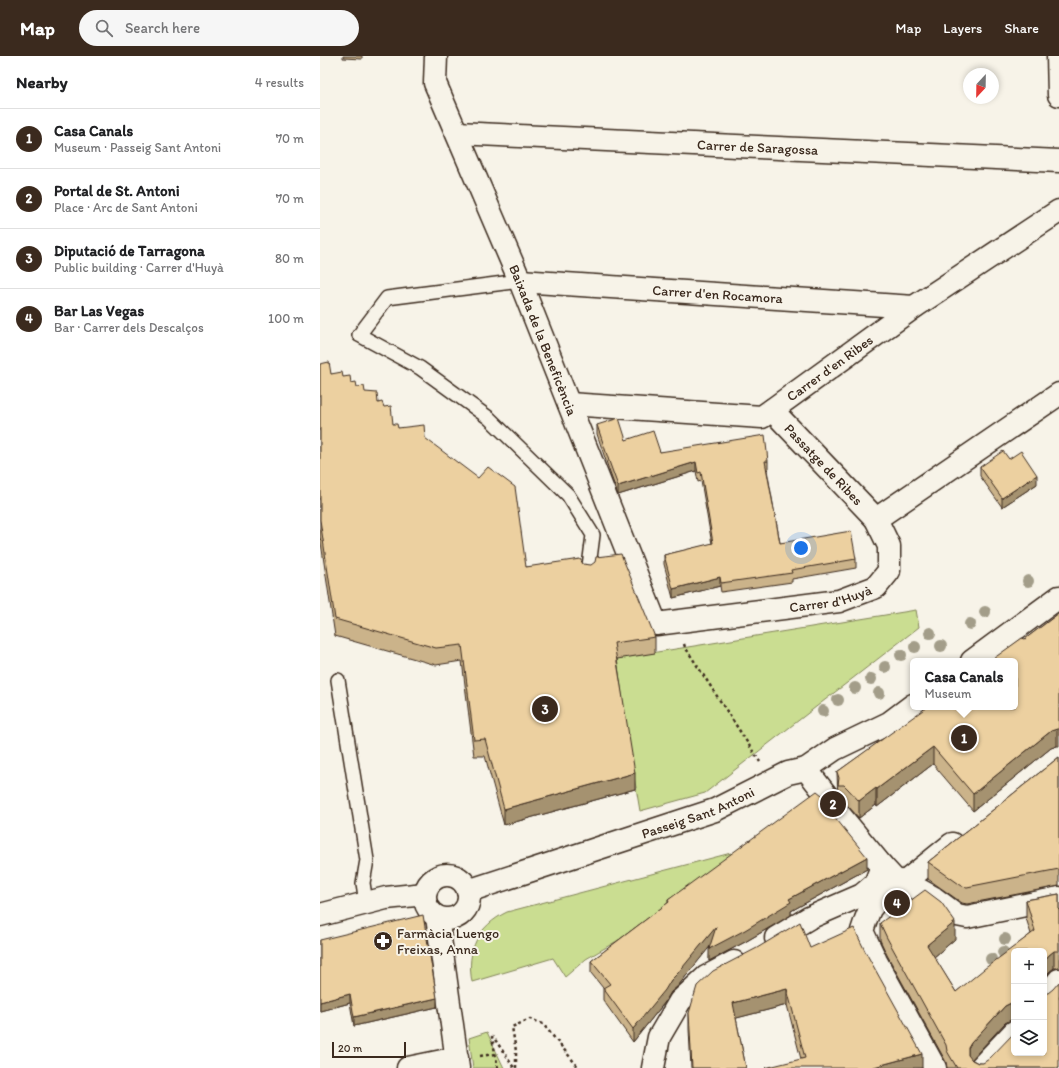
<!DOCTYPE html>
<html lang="en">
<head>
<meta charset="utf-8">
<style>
  :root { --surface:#fff; --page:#f6f6f6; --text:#202124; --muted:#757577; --line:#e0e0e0; --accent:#3b2a1e }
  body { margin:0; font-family:Itim,sans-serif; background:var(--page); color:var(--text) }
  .controls { position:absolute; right:12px; bottom:12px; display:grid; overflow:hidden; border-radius:6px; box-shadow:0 2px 6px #0003 }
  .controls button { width:36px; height:36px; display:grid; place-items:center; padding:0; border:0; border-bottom:1px solid var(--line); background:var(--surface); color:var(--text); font:20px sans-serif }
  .compass { position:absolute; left:643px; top:12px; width:36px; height:36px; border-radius:50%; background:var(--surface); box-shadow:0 2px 6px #0003; rotate:202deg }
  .scale { position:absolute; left:12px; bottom:10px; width:74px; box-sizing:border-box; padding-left:4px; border:2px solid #3b2a1e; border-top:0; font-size:11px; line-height:14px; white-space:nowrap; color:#3b2a1e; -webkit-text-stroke:3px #f7f3e8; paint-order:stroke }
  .you { position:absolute; left:481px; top:492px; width:14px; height:14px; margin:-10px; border:3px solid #fff; border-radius:50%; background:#1a73e8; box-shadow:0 0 0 6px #1a73e833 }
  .badge { display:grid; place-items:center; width:26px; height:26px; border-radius:50%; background:var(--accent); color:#fff; font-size:13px; font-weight:700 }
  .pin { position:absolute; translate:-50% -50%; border:2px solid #fff; box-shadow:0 1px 4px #0006 }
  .popup { position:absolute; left:590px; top:602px; width:108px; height:52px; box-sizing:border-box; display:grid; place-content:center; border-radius:6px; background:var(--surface); filter:drop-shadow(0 1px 3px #0005); font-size:13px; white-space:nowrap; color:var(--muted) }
  .popup b { font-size:15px; color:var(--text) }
  .popup::after { content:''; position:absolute; left:50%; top:100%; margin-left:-8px; border:8px solid transparent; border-top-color:var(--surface) }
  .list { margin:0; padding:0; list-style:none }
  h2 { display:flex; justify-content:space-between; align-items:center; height:52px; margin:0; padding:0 16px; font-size:17px }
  h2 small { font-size:13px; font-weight:400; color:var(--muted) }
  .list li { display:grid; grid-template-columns:26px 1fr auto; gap:12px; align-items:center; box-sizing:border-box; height:60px; padding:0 16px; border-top:1px solid var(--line) }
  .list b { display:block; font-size:15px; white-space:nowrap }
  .list p { margin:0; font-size:13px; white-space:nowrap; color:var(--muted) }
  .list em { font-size:13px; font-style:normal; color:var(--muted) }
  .icon { flex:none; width:22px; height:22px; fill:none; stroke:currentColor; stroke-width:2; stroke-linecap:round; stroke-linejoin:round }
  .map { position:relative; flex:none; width:739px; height:1012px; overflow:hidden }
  header { display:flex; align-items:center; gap:24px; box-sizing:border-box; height:56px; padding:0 20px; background:var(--accent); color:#fff }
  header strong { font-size:19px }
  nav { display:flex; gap:22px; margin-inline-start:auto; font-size:14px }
  .search { width:280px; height:36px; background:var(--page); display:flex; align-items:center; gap:10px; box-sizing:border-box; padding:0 14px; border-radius:22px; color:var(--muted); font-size:15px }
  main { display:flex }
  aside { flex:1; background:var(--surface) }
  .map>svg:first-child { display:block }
  .green { fill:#cadd91; stroke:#828458 }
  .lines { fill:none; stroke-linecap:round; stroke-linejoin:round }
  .lane-casing { stroke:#3b2a1e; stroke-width:16 }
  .street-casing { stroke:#3b2a1e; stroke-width:25 }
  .path { stroke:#3b2a1e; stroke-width:2.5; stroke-dasharray:3 3; stroke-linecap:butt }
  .lane { stroke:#f7f3e8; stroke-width:13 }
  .street { stroke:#f7f3e8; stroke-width:22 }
  .tree { fill:#a39d89 }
  .wall { fill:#cbb38a; stroke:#3b2a1e }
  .shaded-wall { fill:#a59270; stroke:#3b2a1e }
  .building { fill:#ecd0a0; stroke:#3b2a1e }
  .labels { text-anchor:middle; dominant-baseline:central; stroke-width:4; stroke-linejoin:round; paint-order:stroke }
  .street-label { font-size:14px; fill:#3b2a1e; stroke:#f7f3e8 }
  .poi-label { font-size:14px; fill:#3b2a1e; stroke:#f7f3e8; text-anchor:start }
</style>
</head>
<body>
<header>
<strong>Map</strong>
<div class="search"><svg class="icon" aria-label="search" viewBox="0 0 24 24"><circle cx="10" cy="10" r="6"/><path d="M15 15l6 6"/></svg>Search here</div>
<nav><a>Map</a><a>Layers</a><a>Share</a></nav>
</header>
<main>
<aside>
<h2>Nearby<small>4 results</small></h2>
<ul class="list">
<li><span class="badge">1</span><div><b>Casa Canals</b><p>Museum · Passeig Sant Antoni</p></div><em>70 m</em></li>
<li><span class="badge">2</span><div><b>Portal de St. Antoni</b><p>Place · Arc de Sant Antoni</p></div><em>70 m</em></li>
<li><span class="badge">3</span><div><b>Diputació de Tarragona</b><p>Public building · Carrer d'Huyà</p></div><em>80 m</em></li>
<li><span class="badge">4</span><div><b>Bar Las Vegas</b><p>Bar · Carrer dels Descalços</p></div><em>100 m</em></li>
</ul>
</aside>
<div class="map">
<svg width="739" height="1012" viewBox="0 0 739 1012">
  <rect width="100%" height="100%" fill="#f7f3e8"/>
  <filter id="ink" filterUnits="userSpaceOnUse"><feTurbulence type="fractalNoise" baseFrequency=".025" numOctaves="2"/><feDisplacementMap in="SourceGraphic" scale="8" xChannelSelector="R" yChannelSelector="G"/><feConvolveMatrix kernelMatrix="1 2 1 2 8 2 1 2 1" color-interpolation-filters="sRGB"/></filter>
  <g filter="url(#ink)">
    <!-- green -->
    <g class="green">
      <polygon points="596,554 599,571 385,737 320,755 294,603"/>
      <path d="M411,797L414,808L302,882L266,903L245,921L233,902L152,926C146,894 158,870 187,856Z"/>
      <polygon points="167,976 184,1012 153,1012 149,982"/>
    </g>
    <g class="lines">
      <!-- lane casing -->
      <g class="lane-casing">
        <g id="lane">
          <polyline points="200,225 67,242 39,279 100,312 169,362 248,439 273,479 268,518"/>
          <polyline points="18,624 47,804 43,827 46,847"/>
        </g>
      </g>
      <!-- street casing -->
      <g class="street-casing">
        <g id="street">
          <path id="s1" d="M116,0L115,27L200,225L336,568L519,545L556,531L569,515V490L556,463L739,338"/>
          <polyline points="738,0 739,39"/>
          <path id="s2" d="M137,77L739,105"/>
          <path id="s3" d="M200,225L594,251"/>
          <path id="s4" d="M249,348L442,361L594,251L739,155"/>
          <path id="s5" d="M452,354L556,463"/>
          <polyline points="652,605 739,541"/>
          <polyline points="486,713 507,740"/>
          <polyline points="519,758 562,810 575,824 585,826 614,842 637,859 647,861 739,842"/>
          <circle cx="127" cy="841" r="22"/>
          <polyline points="585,826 632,788"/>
          <polyline points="572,827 550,853 546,863 542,875 556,905 615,1012"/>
          <path id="s6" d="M148,835L395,754L468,717L486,713L515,693L569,667L593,649"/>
          <polyline points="0,859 66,842 105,838"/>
          <polyline points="117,861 138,1012"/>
          <polyline points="456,882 489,862 542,839 555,828 562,810"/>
          <polyline points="724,942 739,924"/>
          <polyline points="88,1012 137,1002"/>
          <polyline points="333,1012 339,981 360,945 386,921 414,906"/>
          <polyline points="660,1012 694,976"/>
        </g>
      </g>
      <!-- path -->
      <g class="path">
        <polyline points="364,588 365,591 440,706"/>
        <polyline points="160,1000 175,998"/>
        <polyline points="178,1012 172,981 174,982 194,1012"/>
        <polyline points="196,1012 196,995 192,971 210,963 223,968 259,1012"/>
      </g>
      <!-- lane -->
      <use href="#lane" class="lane"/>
      <!-- street -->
      <use href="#street" class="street"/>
    </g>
    <!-- trees -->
    <g class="tree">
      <circle cx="708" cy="525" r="6"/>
      <circle cx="665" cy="556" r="6"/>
      <circle cx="650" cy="568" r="6"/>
      <circle cx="610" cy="577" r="6"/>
      <circle cx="621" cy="590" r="6"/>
      <circle cx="595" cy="591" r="6"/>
      <circle cx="581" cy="599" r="6"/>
      <circle cx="565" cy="611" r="6"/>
      <circle cx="551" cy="623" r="6"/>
      <circle cx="535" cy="632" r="6"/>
      <circle cx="559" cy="637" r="6"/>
      <circle cx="518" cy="644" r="6"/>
      <circle cx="503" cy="655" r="6"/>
      <circle cx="685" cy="883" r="6"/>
      <circle cx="683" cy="896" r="6"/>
      <circle cx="671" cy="903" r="6"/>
    </g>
    <!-- wall -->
    <g class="wall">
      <polygon points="23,0 42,0 42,3 23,2"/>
      <polygon points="0,308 11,318 23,321 64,351 73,368 78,372 105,382 206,511 263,508 335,581 335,597 297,603 315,733 184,769 165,700 154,700 142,605 116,609 15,580 0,480"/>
      <polygon points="277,369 306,384 340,396 448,405 448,413 447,414 460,487 536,503 536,512 472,523 472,526 401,536 400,530 353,542 344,508 344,499 392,488 381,425 378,426 376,415 298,439 290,417 277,378"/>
      <polygon points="689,403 717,428 682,451 660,420 660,411"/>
      <polygon points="739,557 739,690 737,690 731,692 653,755 613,708 557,751 556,749 539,762 528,750 524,746 518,746 517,716 705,583"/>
      <polygon points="739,701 739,830 647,848 642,847 608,823 608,806"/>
      <polygon points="508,751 547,813 471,855 471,859 425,886 389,905 390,890 358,930 351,936 345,946 313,986 283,944 283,932 271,917 271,905 348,847 348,844"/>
      <polygon points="739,838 739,912 734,912 729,916 724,923 724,895 694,895 694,964 691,964 685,967 651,1003 658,1007 739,1012 627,1012 626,1006 567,899 560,884 560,867 635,883 614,901 636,936 711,878 706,862 706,844"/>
      <polygon points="0,884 117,951 34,970 30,947 0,955"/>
      <polygon points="490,892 602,1012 481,1003 467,949 416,962 426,1012 371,1012 369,973 369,957"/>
    </g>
    <!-- shaded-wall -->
    <g class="shaded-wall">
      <polygon points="376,406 376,415 298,439 298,430"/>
      <polygon points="717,419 717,428 682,451 682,442"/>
      <polygon points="400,521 400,530 353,542 353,533"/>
      <polygon points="737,673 737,690 731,692 653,755 653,738 731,675"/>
      <polygon points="613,691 613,708 557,751 557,733"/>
      <polygon points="315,717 315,733 184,769 184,753"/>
      <polygon points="556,732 556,749 539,762 539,745"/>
      <polygon points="547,801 547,813 471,855 471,859 425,886 389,905 389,893 469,843"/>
      <polygon points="635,866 635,883 607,907 607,889"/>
      <polygon points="396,871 396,883 358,930 351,936 345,946 313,986 313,973 351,924"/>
      <polygon points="734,895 734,912 729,916 724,923 724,905 729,899"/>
      <polygon points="467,933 467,949 413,963 413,947"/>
      <polygon points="30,938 30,947 0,955 0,946"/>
      <polygon points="117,942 117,951 34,970 34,961"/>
      <polygon points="691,947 691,964 685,967 651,1004 648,1010 648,992 651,987 685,950"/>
      <polygon points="602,998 602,1012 550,1012"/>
    </g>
    <!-- building -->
    <g class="building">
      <polygon points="9,306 11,318 22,316 23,321 30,320 31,327 36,326 37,331 44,330 45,336 57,337 58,347 62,346 64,351 71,350 73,368 77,368 78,372 104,369 105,382 158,422 168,411 195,431 206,511 260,503 263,508 271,509 275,506 276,501 301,498 335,581 294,587 315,717 184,753 165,683 154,684 142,589 116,592 15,563 0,464 0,308"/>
      <polygon points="299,362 306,384 333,375 340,396 445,379 448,405 445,405 460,487 531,475 536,503 471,514 472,517 401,527 400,521 353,533 344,499 393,487 381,416 378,417 376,406 298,430 290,408 277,369"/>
      <polygon points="683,395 689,403 701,395 717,419 682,442 660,411"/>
      <polygon points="739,557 739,673 737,673 731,675 653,738 613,691 557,733 556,732 539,745 528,733 524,729 518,729 519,722 517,716 607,651 695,651 695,605 670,605 702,582 705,583"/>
      <polygon points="739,701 739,813 647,831 642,830 608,806"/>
      <polygon points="497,735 502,739 508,740 507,747 509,754 547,801 469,843 471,846 425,874 389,893 396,871 358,917 351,924 345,934 313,973 283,932 290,928 271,905 349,846 348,844"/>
      <polygon points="605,834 621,846 635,866 607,889 636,936 664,913 715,875 706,844 739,838 739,895 734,895 729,899 724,905 724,895 694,895 694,947 691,947 685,950 651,987 648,992 648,999 652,1004 658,1007 663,1007 669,1003 694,977 694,997 724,997 724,937 728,937 733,933 739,926 739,1012 637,1012 627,995 626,989 567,882 560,867"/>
      <polygon points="103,859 117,942 34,961 30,938 0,946 0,884"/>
      <polygon points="480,866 490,892 534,872 545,895 602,998 550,1012 445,1012 485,1002 467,933 413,947 426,1012 372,1012 369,957 377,930 393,915 437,892"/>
    </g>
  </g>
  <!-- icons -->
  <defs>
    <g id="pharmacy-disc" transform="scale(1)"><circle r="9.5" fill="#3b2a1e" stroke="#f7f3e8"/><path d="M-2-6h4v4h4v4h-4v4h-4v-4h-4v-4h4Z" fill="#fff"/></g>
  </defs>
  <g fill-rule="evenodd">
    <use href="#pharmacy-disc" x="63" y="885"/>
  </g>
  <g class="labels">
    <!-- street labels -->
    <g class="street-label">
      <text stroke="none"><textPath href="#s2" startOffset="301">Carrer de Saragossa</textPath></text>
      <text stroke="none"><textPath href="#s3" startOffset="198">Carrer d'en Rocamora</textPath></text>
      <text stroke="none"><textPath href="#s1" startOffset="306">Baixada de la Beneficència</textPath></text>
      <text stroke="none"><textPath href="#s4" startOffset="277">Carrer d'en Ribes</textPath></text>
      <text stroke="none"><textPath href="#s5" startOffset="75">Passatge de Ribes</textPath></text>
      <text stroke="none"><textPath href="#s1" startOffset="788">Carrer d'Huyà</textPath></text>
      <text stroke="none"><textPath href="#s6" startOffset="243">Passeig Sant Antoni</textPath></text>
    </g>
    <!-- poi labels -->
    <g class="poi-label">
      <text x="77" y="877">Farmàcia Luengo<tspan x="77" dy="16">Freixas, Anna</tspan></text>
    </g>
  </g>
</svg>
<div class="controls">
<button>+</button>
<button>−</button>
<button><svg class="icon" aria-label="layers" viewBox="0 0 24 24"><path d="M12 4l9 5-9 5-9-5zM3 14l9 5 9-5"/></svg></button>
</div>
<svg class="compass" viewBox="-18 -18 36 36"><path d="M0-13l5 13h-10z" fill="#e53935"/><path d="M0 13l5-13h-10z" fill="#757577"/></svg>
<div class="scale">20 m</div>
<div class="you"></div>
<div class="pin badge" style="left:644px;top:682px">1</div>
<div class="popup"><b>Casa Canals</b>Museum</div>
<div class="pin badge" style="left:513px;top:748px">2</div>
<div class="pin badge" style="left:225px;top:653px">3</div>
<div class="pin badge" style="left:577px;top:847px">4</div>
</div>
</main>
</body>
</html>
